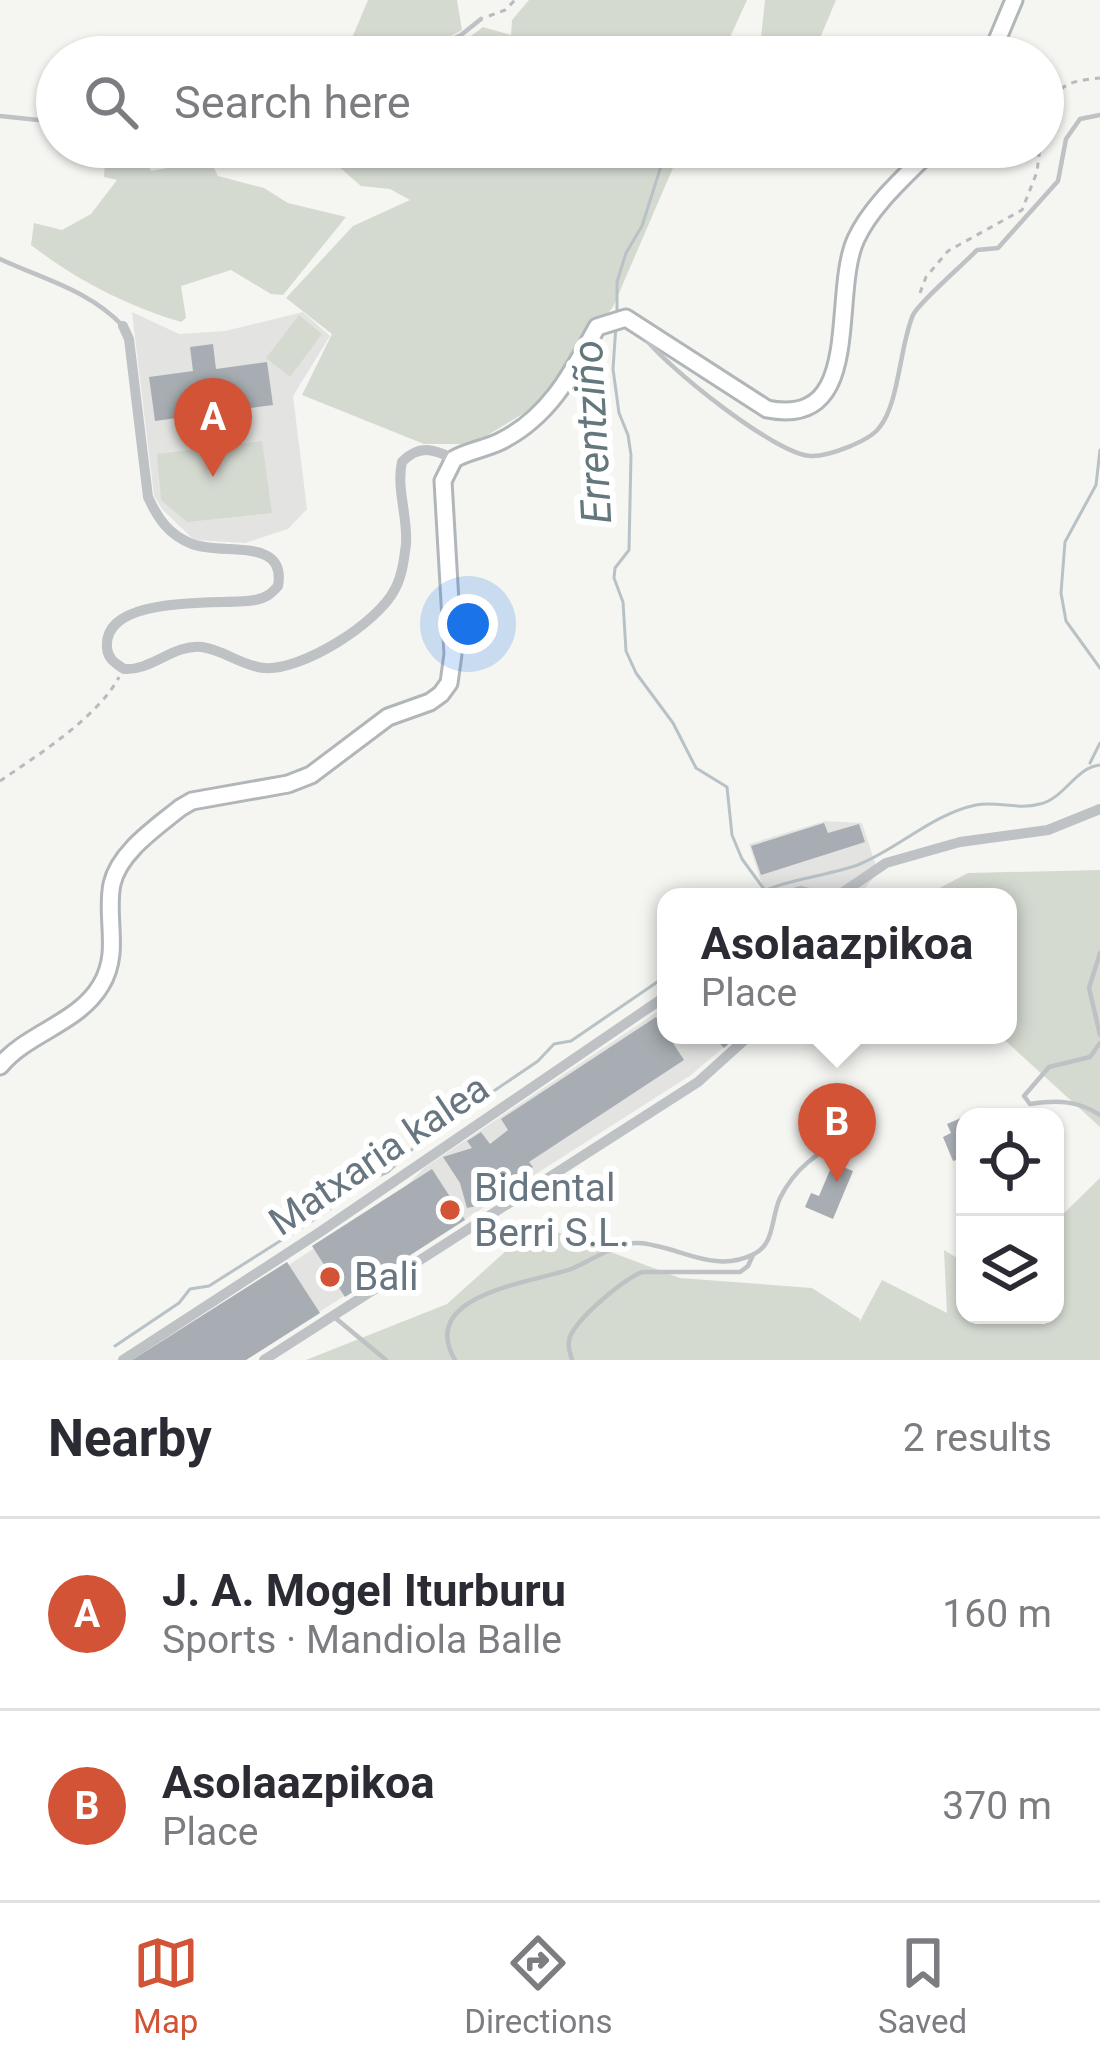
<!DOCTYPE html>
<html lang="en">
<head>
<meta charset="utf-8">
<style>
  :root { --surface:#fff; --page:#f7f7f7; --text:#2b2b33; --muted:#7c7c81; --line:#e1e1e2; --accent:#d25335 }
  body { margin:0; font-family:Roboto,sans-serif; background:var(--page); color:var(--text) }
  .controls { position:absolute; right:36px; bottom:36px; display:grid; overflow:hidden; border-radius:24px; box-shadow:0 3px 9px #0004 }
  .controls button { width:108px; height:108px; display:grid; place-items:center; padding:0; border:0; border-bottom:3px solid var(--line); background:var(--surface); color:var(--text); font:60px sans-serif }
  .you { position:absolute; left:468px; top:624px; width:42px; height:42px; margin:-30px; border:9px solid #fff; border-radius:50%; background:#1a73e8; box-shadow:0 0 0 18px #1a73e833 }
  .badge { display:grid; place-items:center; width:78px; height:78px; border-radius:50%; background:var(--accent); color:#fff; font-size:39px; font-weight:700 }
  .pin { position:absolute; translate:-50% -99px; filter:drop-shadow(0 3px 6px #0008) }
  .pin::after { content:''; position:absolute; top:63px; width:42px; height:36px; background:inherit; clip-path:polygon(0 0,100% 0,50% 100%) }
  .popup { position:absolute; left:657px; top:888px; width:360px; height:156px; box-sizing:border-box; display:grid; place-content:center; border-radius:24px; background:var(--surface); filter:drop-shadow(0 3px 9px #0005); font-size:39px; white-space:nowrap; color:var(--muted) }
  .popup b { font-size:45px; color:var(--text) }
  .popup::after { content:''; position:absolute; left:50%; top:100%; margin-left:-24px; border:24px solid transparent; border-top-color:var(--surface) }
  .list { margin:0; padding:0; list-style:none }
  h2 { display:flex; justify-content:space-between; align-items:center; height:156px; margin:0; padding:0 48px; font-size:51px }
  h2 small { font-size:39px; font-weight:400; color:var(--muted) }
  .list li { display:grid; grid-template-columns:78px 1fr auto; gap:36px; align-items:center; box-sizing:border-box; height:192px; padding:0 48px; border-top:3px solid var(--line) }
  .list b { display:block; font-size:45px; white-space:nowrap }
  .list p { margin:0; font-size:39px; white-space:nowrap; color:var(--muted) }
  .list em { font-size:39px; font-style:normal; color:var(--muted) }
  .icon { flex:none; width:66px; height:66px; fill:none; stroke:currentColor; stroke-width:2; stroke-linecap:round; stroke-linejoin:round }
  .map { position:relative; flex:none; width:1100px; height:1360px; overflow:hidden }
  .search { position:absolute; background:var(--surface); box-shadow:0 3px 9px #0004; left:36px; right:36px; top:36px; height:132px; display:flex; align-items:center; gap:30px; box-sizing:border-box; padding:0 42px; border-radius:66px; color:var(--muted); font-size:45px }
  .sheet { height:540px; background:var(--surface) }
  nav { display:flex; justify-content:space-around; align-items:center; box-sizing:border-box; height:168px; border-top:3px solid var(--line); background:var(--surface); font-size:33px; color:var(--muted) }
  nav a { display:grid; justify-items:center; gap:6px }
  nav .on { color:var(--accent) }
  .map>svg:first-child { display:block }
  .built { fill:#e3e4e2 }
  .green { fill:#d5dad1 }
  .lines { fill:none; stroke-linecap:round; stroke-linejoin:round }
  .stream { stroke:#b8c2c6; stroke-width:3 }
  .building { fill:#a7adb2 }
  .secondary-casing { stroke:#b1b6b9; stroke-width:21 }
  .path { stroke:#b8bbbd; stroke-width:3; stroke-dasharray:6 6; stroke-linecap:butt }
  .lane { stroke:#bec2c5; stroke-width:4.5 }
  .street { stroke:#bec2c5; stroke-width:10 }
  .secondary { stroke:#fff; stroke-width:15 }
  .poi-dot { fill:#d25335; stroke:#fff; stroke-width:4.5 }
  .labels { text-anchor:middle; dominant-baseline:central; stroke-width:12; stroke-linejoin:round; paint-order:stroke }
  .street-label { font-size:39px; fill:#677680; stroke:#fff }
  .poi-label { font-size:39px; fill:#677680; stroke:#fff; text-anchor:start }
  .water-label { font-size:42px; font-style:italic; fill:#63777d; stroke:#fff }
</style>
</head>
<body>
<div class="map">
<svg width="1100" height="1360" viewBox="0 0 1100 1360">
  <rect width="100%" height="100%" fill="#f5f5f2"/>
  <!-- built -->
  <g class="built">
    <polygon points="132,312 179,334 225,331 303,312 330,336 293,396 307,509 288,529 245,543 194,540 162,509 154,496"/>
    <polygon points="825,821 862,823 878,872 858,897 766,897 749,844"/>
    <polygon points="666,1006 666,1035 738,1035 691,1075 244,1360 143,1360 399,1193 424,1168"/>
  </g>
  <!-- green -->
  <g class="green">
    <path d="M368,0H457L462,30C420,54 392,57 344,57Z"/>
    <polygon points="529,0 747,0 721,57 432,57 455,48 483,27 511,35 512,20"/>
    <polygon points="765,0 836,0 812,57 759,57"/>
    <polygon points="330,147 682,147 613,307 537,405 473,444 424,444 302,395 332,334 286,298 353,226 410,200 390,189 361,186 329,158"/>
    <path d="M128,156H145L151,171L210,160L218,176L264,188L288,203L346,217L283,295L271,294L231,270L181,286L186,318L181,322C127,306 76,280 31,245L34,223L62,230L91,214L117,180L104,177L105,162Z"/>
    <polygon points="299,315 322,334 290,377 266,358"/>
    <polygon points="262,441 272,513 187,522 161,500 157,454"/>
    <polygon points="1100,870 1100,1127 999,1035 1008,1035 1008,897 931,897 930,893 968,873"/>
    <polygon points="1100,1178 1100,1360 306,1360 447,1304 536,1224 680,1278 812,1288 860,1319 859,1323 882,1280 947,1313 944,1250 965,1263 965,1315 1055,1315 1055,1222"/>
  </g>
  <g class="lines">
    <!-- stream -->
    <g class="stream">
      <polyline points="617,315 617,282 626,253 642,226 667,147"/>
      <polyline points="616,325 613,369 619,413 628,435 631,455 629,550 615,568 614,578 623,602 626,651 636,673 673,723 696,768 727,787 732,835 742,859 764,889"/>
      <polyline points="1100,450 1096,485 1065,542 1061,593 1066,621 1100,668"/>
      <polyline points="1090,763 1100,743"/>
      <path d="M754,897C770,882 834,875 860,864C899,848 933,814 976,805C998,801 1018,810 1040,804C1065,798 1076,767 1100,765"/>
      <polyline points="115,1346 179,1303 190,1289 209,1286 329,1210 344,1183 354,1177 373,1179 388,1172 423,1139 538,1061 554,1044 571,1041 666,976"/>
    </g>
  </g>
  <!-- building -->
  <g class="building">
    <polygon points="146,147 202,147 205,157 151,168"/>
    <polygon points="213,344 216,369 267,362 273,405 155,421 149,377 193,371 190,347"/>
    <polygon points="824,823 828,833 859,824 865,842 761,875 751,846"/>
    <polygon points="656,1017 684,1060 529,1162 533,1167 487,1204 467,1208 460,1183 443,1157 472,1148 467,1141 481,1132 490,1144 508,1130 501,1119"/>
    <polygon points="712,1035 739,1035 724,1048"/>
    <polygon points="982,1109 985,1117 965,1117 965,1157 953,1161 943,1137 951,1133 947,1124"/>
    <polygon points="833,1163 853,1171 833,1219 805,1207 811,1193 819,1196"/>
    <polygon points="432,1169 465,1220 345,1297 312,1246"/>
    <polygon points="287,1262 320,1313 246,1360 132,1360"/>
  </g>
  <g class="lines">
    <!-- secondary casing -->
    <g class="secondary-casing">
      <g id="secondary">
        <polyline points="990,57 1014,0"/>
        <path d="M0,1066C28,1032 78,1024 101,985C121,952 105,918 112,884C119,852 157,827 180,808L192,801L288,784L311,775L388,717L430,702L441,694L449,683L453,654L443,481L454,459C468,451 484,449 499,442C549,418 572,373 597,327L626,318L767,409C866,429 830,295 856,239C872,204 908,174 934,147"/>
      </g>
    </g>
    <!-- path -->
    <g class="path">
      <polyline points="489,16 505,10 515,0"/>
      <path d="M1043,120C1059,85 1062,82 1100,78"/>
      <polyline points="920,293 926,277 948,251 1022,210 1037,172 1040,147"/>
      <path d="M0,781C38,755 98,717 119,677"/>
    </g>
    <!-- lane -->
    <g class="lane">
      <polyline points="416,57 461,35 481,19"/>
      <polyline points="0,116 57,122"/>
      <path d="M0,259C43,279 89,290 123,326"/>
      <path d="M643,335C661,363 778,457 812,456C830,456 869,441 879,428C899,405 900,344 913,315C919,302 964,264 977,250L998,248L1058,181L1066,139L1080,119L1100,115"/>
      <polyline points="1100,953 1089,988 1100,1035"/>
      <path d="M1100,1043L1090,1057L1049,1067L1024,1096L1030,1104C1056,1100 1077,1100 1100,1115"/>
      <polyline points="333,1316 386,1360"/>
      <path d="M455,1360C416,1294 535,1282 571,1269C592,1261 615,1242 638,1243C678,1245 713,1275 754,1254C775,1244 771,1217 780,1198C795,1168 817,1153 846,1138L843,1155"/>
      <path d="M572,1360C569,1350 566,1341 573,1331C584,1313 623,1280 642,1272H740L748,1266L753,1255"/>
    </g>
    <!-- street -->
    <g class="street">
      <path d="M123,326L129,339L148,497C158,519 169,535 192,544C223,556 287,536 278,586C271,594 266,598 255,600C227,606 102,592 107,648C108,659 115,663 124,669C152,671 173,644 202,647C224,650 242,666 264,668C302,671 378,623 395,589C402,576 404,560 406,544C408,517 396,488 402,462C419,444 434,449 454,459"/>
      <polyline points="782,897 800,891 827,897"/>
      <polyline points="836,897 886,863 960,842 1048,830 1100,809"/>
      <polyline points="123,1360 320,1232 666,996"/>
      <polyline points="264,1360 698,1082 750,1035"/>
    </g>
    <!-- secondary -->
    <use href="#secondary" class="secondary"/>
  </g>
  <!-- markers -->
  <g class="poi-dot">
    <circle cx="450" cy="1210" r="12"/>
    <circle cx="330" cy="1277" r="12"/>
  </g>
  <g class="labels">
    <!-- street labels -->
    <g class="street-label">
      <text transform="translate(379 1155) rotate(-34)">Matxaria kalea</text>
    </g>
    <!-- poi labels -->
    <g class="poi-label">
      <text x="474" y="1188">Bidental<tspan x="474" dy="45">Berri S.L.</tspan></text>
      <text x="354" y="1277">Bali</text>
    </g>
    <!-- water labels -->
    <g class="water-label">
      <text transform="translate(592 432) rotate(-93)">Errentziño</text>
    </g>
  </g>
</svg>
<div class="controls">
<button><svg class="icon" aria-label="locate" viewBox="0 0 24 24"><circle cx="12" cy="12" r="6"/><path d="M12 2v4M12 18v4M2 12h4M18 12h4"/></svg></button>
<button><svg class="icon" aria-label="layers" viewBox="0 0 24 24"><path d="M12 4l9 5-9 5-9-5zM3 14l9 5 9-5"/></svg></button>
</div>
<div class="you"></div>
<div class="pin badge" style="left:213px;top:477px">A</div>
<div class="pin badge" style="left:837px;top:1182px">B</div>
<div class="popup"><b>Asolaazpikoa</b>Place</div>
<div class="search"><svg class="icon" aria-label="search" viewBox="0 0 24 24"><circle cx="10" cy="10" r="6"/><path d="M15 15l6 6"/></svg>Search here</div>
</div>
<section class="sheet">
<h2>Nearby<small>2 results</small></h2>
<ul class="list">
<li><span class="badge">A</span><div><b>J. A. Mogel Iturburu</b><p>Sports · Mandiola Balle</p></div><em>160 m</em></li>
<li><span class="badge">B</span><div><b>Asolaazpikoa</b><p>Place</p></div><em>370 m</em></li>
</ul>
</section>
<nav>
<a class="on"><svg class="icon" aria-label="map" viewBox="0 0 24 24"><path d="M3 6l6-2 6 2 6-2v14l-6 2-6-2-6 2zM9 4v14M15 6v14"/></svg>Map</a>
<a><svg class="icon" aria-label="directions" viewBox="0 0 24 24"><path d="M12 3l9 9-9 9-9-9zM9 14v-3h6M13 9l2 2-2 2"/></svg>Directions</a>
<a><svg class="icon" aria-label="saved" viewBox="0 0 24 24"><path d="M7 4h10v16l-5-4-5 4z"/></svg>Saved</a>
</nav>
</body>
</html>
